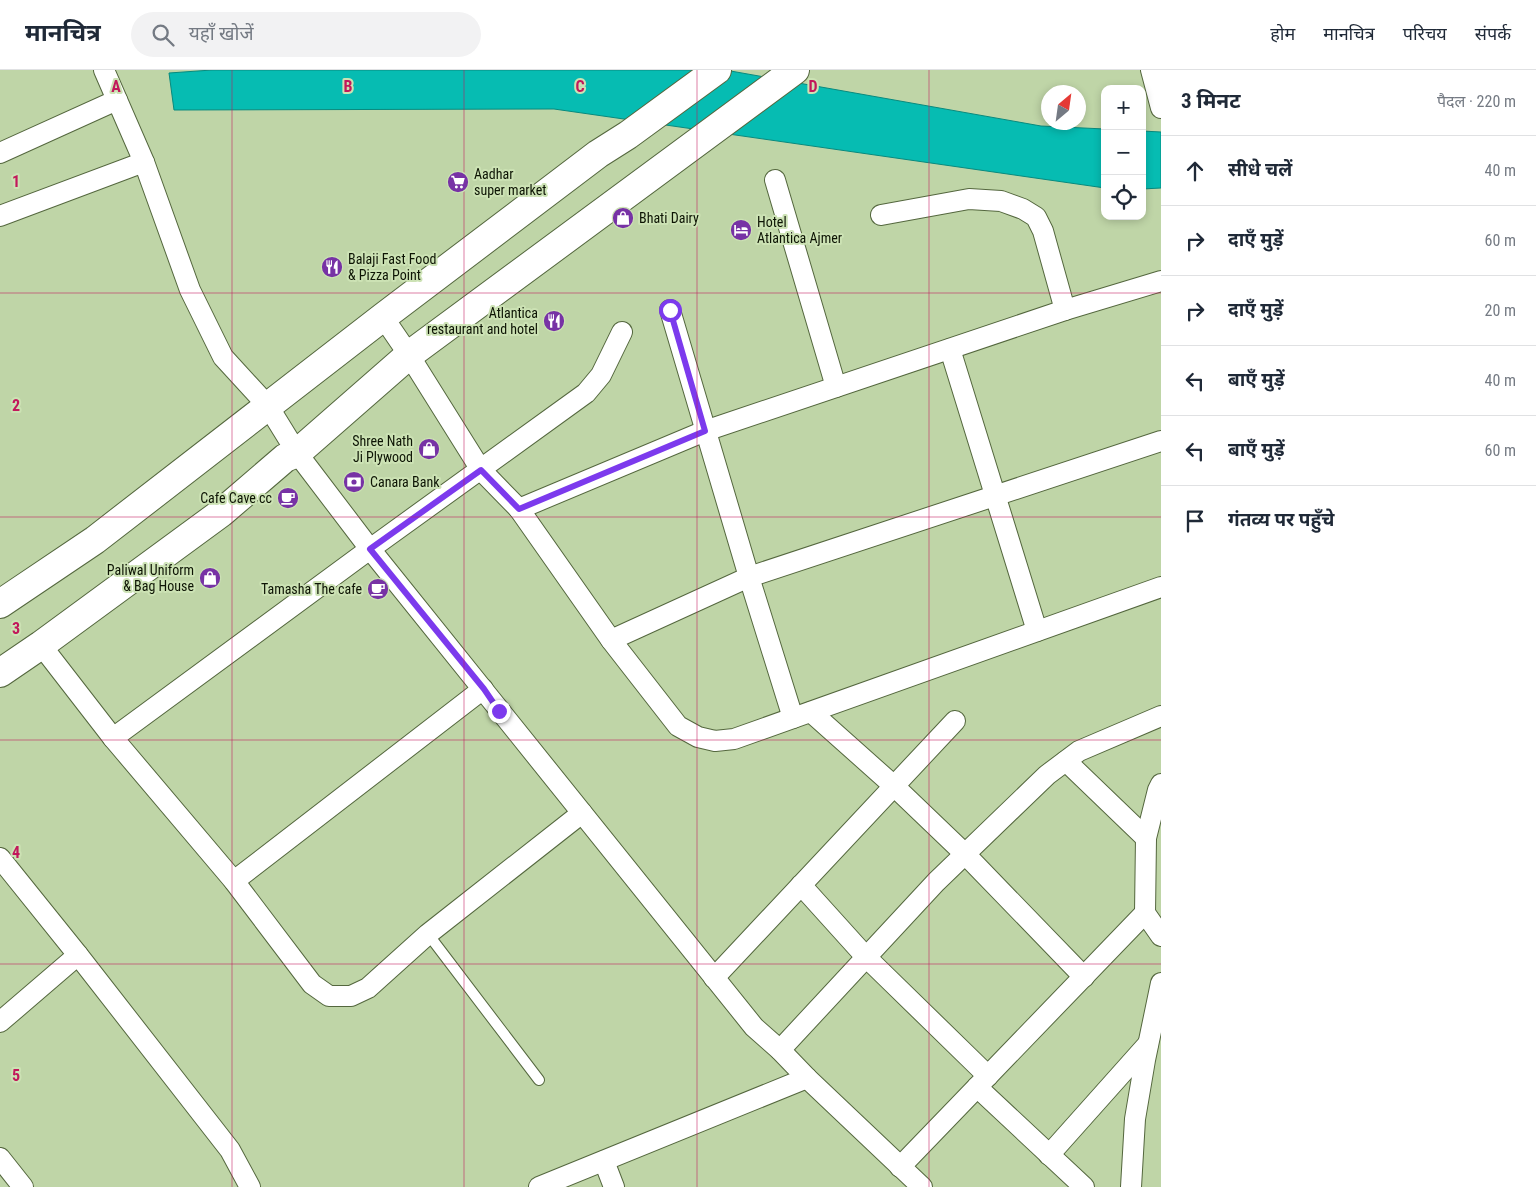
<!DOCTYPE html>
<html lang="hi">
<head>
<meta charset="utf-8">
<style>
  :root { --surface:#fff; --page:#f2f2f3; --text:#1f2937; --muted:#747a83; --line:#e0e1e3 }
  body { margin:0; font-family:"Roboto Condensed","Noto Sans Devanagari",sans-serif; background:var(--page); color:var(--text) }
  .controls { position:absolute; right:15px; top:15px; display:grid; overflow:hidden; border-radius:10px; box-shadow:0 2px 8px #0003 }
  .controls button { width:45px; height:45px; display:grid; place-items:center; padding:0; border:0; border-bottom:1px solid var(--line); background:var(--surface); color:var(--text); font:25px sans-serif }
  .compass { position:absolute; left:1041px; top:15px; width:45px; height:45px; border-radius:50%; background:var(--surface); box-shadow:0 2px 8px #0003; rotate:29deg }
  .stop { position:absolute; width:15px; height:15px; margin:-11px; border:4px solid #7c3aed; border-radius:50%; background:#fff }
  .stop.end { background:#7c3aed; border-color:#fff; box-shadow:0 1px 5px #0008 }
  .list { margin:0; padding:0; list-style:none }
  h2 { display:flex; justify-content:space-between; align-items:center; height:65px; margin:0; padding:0 20px; font-size:21px }
  h2 small { font-size:16px; font-weight:400; color:var(--muted) }
  .list li { display:grid; grid-template-columns:32px 1fr auto; gap:15px; align-items:center; box-sizing:border-box; height:70px; padding:0 20px; border-top:1px solid var(--line) }
  .list b { display:block; font-size:19px; white-space:nowrap }
  .list em { font-size:16px; font-style:normal; color:var(--muted) }
  .icon { flex:none; width:28px; height:28px; fill:none; stroke:currentColor; stroke-width:2; stroke-linecap:round; stroke-linejoin:round }
  .map { position:relative; flex:none; width:1161px; height:1117px; overflow:hidden }
  header { display:flex; align-items:center; gap:30px; box-sizing:border-box; height:70px; padding:0 25px; background:var(--surface); border-bottom:1px solid var(--line) }
  header strong { font-size:24px }
  nav { display:flex; gap:28px; margin-inline-start:auto; font-size:18px }
  .search { width:350px; height:45px; background:var(--page); display:flex; align-items:center; gap:12px; box-sizing:border-box; padding:0 18px; border-radius:28px; color:var(--muted); font-size:19px }
  main { display:flex }
  aside { flex:1; background:var(--surface) }
  .map>svg:first-child { display:block }
  .water { fill:#06bcb2; stroke:#088a7e }
  .lines { fill:none; stroke-linecap:round; stroke-linejoin:round }
  .lane-casing { stroke:#54673e; stroke-width:12 }
  .street-casing { stroke:#54673e; stroke-width:22 }
  .secondary-casing { stroke:#54673e; stroke-width:30 }
  .lane { stroke:#fff; stroke-width:10 }
  .street { stroke:#fff; stroke-width:20 }
  .secondary { stroke:#fff; stroke-width:28 }
  .route { stroke:#7c3aed; stroke-width:6 }
  .grid { fill:none; stroke:#c2185b; stroke-width:1; stroke-opacity:0.55 }
  .labels { text-anchor:middle; dominant-baseline:central; stroke-width:4; stroke-linejoin:round; paint-order:stroke }
  .poi-label { font-size:14px; fill:#0d1404; stroke:#cce2b4; text-anchor:start }
  .grid-label { font-size:16px; text-anchor:middle; font-weight:bold; fill:#c2185b; stroke:#cce2b4; stroke-width:4; stroke-linejoin:round; paint-order:stroke }
</style>
</head>
<body>
<header>
<strong>मानचित्र</strong>
<div class="search"><svg class="icon" aria-label="search" viewBox="0 0 24 24"><circle cx="10" cy="10" r="6"/><path d="M15 15l6 6"/></svg>यहाँ खोजें</div>
<nav><a>होम</a><a>मानचित्र</a><a>परिचय</a><a>संपर्क</a></nav>
</header>
<main>
<div class="map">
<svg width="1161" height="1117" viewBox="0 0 1161 1117">
  <rect width="100%" height="100%" fill="#bfd5a7"/>
  <!-- water -->
  <g class="water">
    <polygon points="212,0 725,0 1041,56 1105,59 1105,118 554,39 174,40 169,3"/>
    <polygon points="1142,61 1161,62 1161,118 1142,119"/>
  </g>
  <g class="lines">
    <!-- lane casing -->
    <g class="lane-casing">
      <polyline id="lane" points="428,864 539,1010"/>
    </g>
    <!-- street casing -->
    <g class="street-casing">
      <g id="street">
        <polyline points="104,0 144,92 190,220 223,287 268,336 297,383 370,479 754,957 780,980 807,1008 922,1117"/>
        <polyline points="1151,0 1161,38"/>
        <polyline points="0,83 117,30"/>
        <polyline points="775,110 836,317"/>
        <polyline points="881,145 969,129 1001,131 1023,139 1036,147 1043,161 1065,240"/>
        <polyline points="0,146 144,92"/>
        <polyline points="670,240 749,507 793,648"/>
        <polyline points="383,247 409,285 481,400 519,439 705,361 1065,240 1161,211"/>
        <polyline points="950,279 1037,561"/>
        <polyline points="519,439 611,570 678,656 698,667 715,671 734,669 1161,517"/>
        <polyline points="611,570 749,507 1161,371"/>
        <polyline points="41,575 113,668 234,811 312,914 329,926 351,926 368,918 428,864 582,743"/>
        <polyline points="811,642 894,716 965,784 1084,907"/>
        <polyline points="113,668 370,479 586,323 601,305 622,262"/>
        <polyline points="1066,691 1146,768"/>
        <polyline points="1161,714 1158,720 1146,768 1145,843 1161,866"/>
        <polyline points="0,788 78,885 230,1080 250,1117"/>
        <polyline points="234,811 483,619"/>
        <polyline points="801,815 866,887 988,1006"/>
        <polyline points="714,908 955,651"/>
        <polyline points="0,952 78,885"/>
        <polyline points="780,980 936,812 1047,705 1079,681 1161,646"/>
        <polyline points="977,1017 1084,1117"/>
        <polyline points="1049,1085 1148,974"/>
        <polyline points="0,1088 23,1117"/>
        <polyline points="604,1091 614,1117"/>
        <polyline points="900,1097 1145,843"/>
        <polyline points="539,1117 807,1008"/>
        <polyline points="1131,1117 1135,1049 1145,990 1161,913"/>
      </g>
    </g>
    <!-- secondary casing -->
    <g class="secondary-casing">
      <g id="secondary">
        <polyline points="0,534 95,470 383,247 598,84 628,65 717,0"/>
        <polyline points="0,603 41,575 221,443 285,388 297,383 409,285 795,0"/>
      </g>
    </g>
    <!-- lane -->
    <use href="#lane" class="lane"/>
    <!-- street -->
    <use href="#street" class="street"/>
    <!-- secondary -->
    <use href="#secondary" class="secondary"/>
  </g>
  <g class="lines">
    <!-- route -->
    <polyline class="route" points="499,641 484,619 370,479 481,400 519,439 705,361 670,240"/>
  </g>
  <!-- grid -->
  <path class="grid" d="M232,0V1117M464,0V1117M697,0V1117M929,0V1117M0,223H1161M0,447H1161M0,670H1161M0,894H1161"/>
  <!-- icons -->
  <defs>
    <g id="supermarket-disc" transform="scale(1.125)"><circle r="9.5" fill="#7732a5" stroke="#cce2b4"/><path d="M-6-5.5h2.5l.6 2H6L4.5 2H-2.5L-4.4-4H-6ZM-1.5 3.2a1.3 1.3 0 1 0 .1 0ZM3 3.2a1.3 1.3 0 1 0 .1 0Z" fill="#fff"/></g>
    <g id="shop-disc" transform="scale(1.125)"><circle r="9.5" fill="#7732a5" stroke="#cce2b4"/><path d="M-5-2.5h2.3a2.7 3.5 0 0 1 5.4 0H5L5.5 6h-11ZM-1.5-2.5h3a1.5 2.3 0 0 0-3 0Z" fill="#fff"/></g>
    <g id="hotel-disc" transform="scale(1.125)"><circle r="9.5" fill="#7732a5" stroke="#cce2b4"/><path d="M-6-4.5h1.5V1H6V5H4.5V3h-9V5H-6ZM-4 0a1.8 1.8 0 1 1 3.6 0ZM.5 0V-2.5h3Q6-2.5 6 0Z" fill="#fff"/></g>
    <g id="restaurant-disc" transform="scale(1.125)"><circle r="9.5" fill="#7732a5" stroke="#cce2b4"/><path d="M-5-6h1v4h1v-4h1v4h1v-4h1v5L-1.5 .5V6h-2V.5L-5-1ZM5-6V6H3V1.5H1.5Q1.5-4 5-6Z" fill="#fff"/></g>
    <g id="bank-disc" transform="scale(1.125)"><circle r="9.5" fill="#7732a5" stroke="#cce2b4"/><path d="M-6-4H6V4H-6ZM0-2.3a2.3 2.3 0 1 0 0 4.6a2.3 2.3 0 1 0 0-4.6Z" fill="#fff"/></g>
    <g id="cafe-disc" transform="scale(1.125)"><circle r="9.5" fill="#7732a5" stroke="#cce2b4"/><path d="M-5.5-4.5H6V0H3Q3 3.5 0 3.5H-2.5Q-5.5 3.5-5.5 0ZM3-3.2v2h1.7v-2ZM-6 4.5H4V6H-6Z" fill="#fff"/></g>
  </defs>
  <g fill-rule="evenodd">
    <use href="#supermarket-disc" x="458" y="112"/>
    <use href="#shop-disc" x="623" y="148"/>
    <use href="#hotel-disc" x="741" y="160"/>
    <use href="#restaurant-disc" x="332" y="197"/>
    <use href="#restaurant-disc" x="554" y="251"/>
    <use href="#shop-disc" x="429" y="379"/>
    <use href="#bank-disc" x="354" y="412"/>
    <use href="#cafe-disc" x="288" y="428"/>
    <use href="#shop-disc" x="210" y="508"/>
    <use href="#cafe-disc" x="378" y="519"/>
  </g>
  <g class="labels">
    <!-- poi labels -->
    <g class="poi-label">
      <text x="474" y="104">Aadhar<tspan x="474" dy="16">super market</tspan></text>
      <text x="639" y="148">Bhati Dairy</text>
      <text x="757" y="152">Hotel<tspan x="757" dy="16">Atlantica Ajmer</tspan></text>
      <text x="348" y="189">Balaji Fast Food<tspan x="348" dy="16">&amp; Pizza Point</tspan></text>
      <text x="538" y="243" text-anchor="end">Atlantica<tspan x="538" dy="16">restaurant and hotel</tspan></text>
      <text x="413" y="371" text-anchor="end">Shree Nath<tspan x="413" dy="16">Ji Plywood</tspan></text>
      <text x="370" y="412">Canara Bank</text>
      <text x="272" y="428" text-anchor="end">Cafe Cave cc</text>
      <text x="194" y="500" text-anchor="end">Paliwal Uniform<tspan x="194" dy="16">&amp; Bag House</tspan></text>
      <text x="362" y="519" text-anchor="end">Tamasha The cafe</text>
    </g>
  </g>
  <g class="grid-label">
    <text x="116" y="22">A</text>
    <text x="348" y="22">B</text>
    <text x="580" y="22">C</text>
    <text x="813" y="22">D</text>
    <text x="16" y="117">1</text>
    <text x="16" y="341">2</text>
    <text x="16" y="564">3</text>
    <text x="16" y="788">4</text>
    <text x="16" y="1011">5</text>
  </g>
</svg>
<div class="controls">
<button>+</button>
<button>−</button>
<button><svg class="icon" aria-label="locate" viewBox="0 0 24 24"><circle cx="12" cy="12" r="6"/><path d="M12 2v4M12 18v4M2 12h4M18 12h4"/></svg></button>
</div>
<svg class="compass" viewBox="-18 -18 36 36"><path d="M0-13l5 13h-10z" fill="#e53935"/><path d="M0 13l5-13h-10z" fill="#747a83"/></svg>
<div class="stop" style="left:670px;top:240px"></div>
<div class="stop end" style="left:499px;top:641px"></div>
</div>
<aside>
<h2>3 मिनट<small>पैदल · 220 m</small></h2>
<ul class="list">
<li><svg class="icon" aria-label="ahead" viewBox="0 0 24 24"><path d="M12 20V5M6 11l6-6 6 6"/></svg><div><b>सीधे चलें</b></div><em>40 m</em></li>
<li><svg class="icon" aria-label="right" viewBox="0 0 24 24"><path d="M7 20v-9h11M14 6l5 5-5 5"/></svg><div><b>दाएँ मुड़ें</b></div><em>60 m</em></li>
<li><svg class="icon" aria-label="right" viewBox="0 0 24 24"><path d="M7 20v-9h11M14 6l5 5-5 5"/></svg><div><b>दाएँ मुड़ें</b></div><em>20 m</em></li>
<li><svg class="icon" aria-label="left" viewBox="0 0 24 24"><path d="M17 20v-9H6M10 6l-5 5 5 5"/></svg><div><b>बाएँ मुड़ें</b></div><em>40 m</em></li>
<li><svg class="icon" aria-label="left" viewBox="0 0 24 24"><path d="M17 20v-9H6M10 6l-5 5 5 5"/></svg><div><b>बाएँ मुड़ें</b></div><em>60 m</em></li>
<li><svg class="icon" aria-label="arrive" viewBox="0 0 24 24"><path d="M6 21V4h12l-3 4 3 4H6"/></svg><div><b>गंतव्य पर पहुँचे</b></div></li>
</ul>
</aside>
</main>
</body>
</html>
